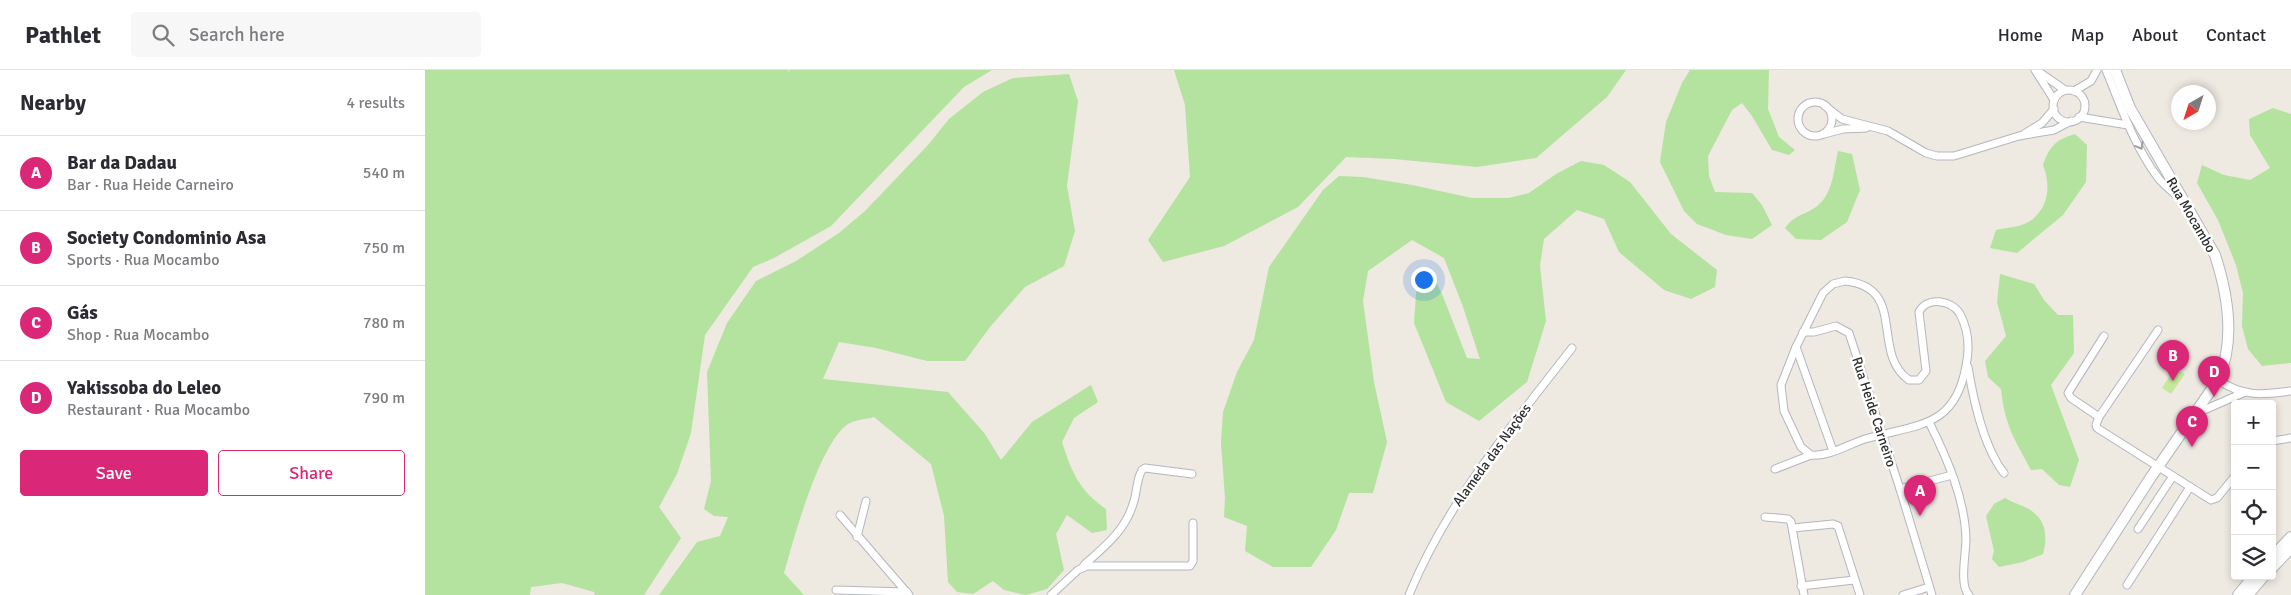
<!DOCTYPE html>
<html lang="en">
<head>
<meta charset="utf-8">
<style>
  :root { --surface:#fff; --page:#f7f7f7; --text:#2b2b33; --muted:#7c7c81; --line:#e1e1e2; --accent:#db2777 }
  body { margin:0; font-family:Signika,sans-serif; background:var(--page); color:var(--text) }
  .controls { position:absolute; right:15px; bottom:15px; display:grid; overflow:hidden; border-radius:5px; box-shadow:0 2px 8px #0003 }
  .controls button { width:45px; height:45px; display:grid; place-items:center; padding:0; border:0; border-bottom:1px solid var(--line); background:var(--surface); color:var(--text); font:25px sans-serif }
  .compass { position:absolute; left:1746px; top:15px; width:45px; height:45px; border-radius:50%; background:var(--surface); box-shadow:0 2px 8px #0003; rotate:219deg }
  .you { position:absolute; left:998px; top:209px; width:18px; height:18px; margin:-12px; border:4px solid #fff; border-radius:50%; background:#1a73e8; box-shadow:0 0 0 8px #1a73e833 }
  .badge { display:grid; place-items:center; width:32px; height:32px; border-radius:50%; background:var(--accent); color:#fff; font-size:16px; font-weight:700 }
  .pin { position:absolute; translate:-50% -41px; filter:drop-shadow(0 1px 2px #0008) }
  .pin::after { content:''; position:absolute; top:26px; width:18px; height:15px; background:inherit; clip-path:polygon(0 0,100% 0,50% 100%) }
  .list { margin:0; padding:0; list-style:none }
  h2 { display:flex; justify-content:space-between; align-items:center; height:65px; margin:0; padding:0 20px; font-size:21px }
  h2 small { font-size:16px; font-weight:400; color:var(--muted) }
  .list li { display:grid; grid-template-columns:32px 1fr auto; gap:15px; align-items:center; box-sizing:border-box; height:75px; padding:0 20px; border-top:1px solid var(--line) }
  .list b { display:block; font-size:19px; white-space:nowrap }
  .list p { margin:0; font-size:16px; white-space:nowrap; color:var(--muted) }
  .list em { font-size:16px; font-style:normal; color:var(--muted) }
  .actions { display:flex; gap:10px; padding:15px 20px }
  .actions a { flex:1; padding:11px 0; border:1px solid var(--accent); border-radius:5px; text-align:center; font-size:18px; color:var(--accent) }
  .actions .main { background:var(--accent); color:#fff }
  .icon { flex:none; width:28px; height:28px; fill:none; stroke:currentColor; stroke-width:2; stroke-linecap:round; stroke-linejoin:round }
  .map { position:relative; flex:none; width:1866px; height:525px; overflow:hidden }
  header { display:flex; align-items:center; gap:30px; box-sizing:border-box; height:70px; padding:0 25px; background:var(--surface); border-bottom:1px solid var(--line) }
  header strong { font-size:24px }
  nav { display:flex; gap:28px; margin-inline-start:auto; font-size:18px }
  .search { width:350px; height:45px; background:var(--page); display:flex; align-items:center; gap:12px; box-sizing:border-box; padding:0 18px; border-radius:5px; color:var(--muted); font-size:19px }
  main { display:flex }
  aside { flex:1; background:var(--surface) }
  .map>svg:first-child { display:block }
  .green { fill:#b4e29f }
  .pitch { fill:#c5e99c }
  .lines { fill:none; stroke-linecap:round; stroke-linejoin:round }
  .street-casing { stroke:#b4b6c0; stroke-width:9 }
  .secondary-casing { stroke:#b4b6c0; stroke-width:12 }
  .street { stroke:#fff; stroke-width:7 }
  .secondary { stroke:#fff; stroke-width:10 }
  .oneway { stroke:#a0a0a0 }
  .labels { text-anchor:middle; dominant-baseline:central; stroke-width:5; stroke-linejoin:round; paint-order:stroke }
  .street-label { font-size:14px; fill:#2d2d2d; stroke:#fff }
</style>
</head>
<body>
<header>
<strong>Pathlet</strong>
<div class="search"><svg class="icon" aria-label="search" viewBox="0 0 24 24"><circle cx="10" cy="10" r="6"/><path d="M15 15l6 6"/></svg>Search here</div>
<nav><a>Home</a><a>Map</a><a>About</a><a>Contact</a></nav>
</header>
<main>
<aside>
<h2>Nearby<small>4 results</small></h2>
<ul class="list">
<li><span class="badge">A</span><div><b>Bar da Dadau</b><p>Bar · Rua Heide Carneiro</p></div><em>540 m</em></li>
<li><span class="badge">B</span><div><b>Society Condominio Asa</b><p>Sports · Rua Mocambo</p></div><em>750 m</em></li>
<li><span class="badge">C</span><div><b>Gás</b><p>Shop · Rua Mocambo</p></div><em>780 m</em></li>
<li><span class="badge">D</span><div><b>Yakissoba do Leleo</b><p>Restaurant · Rua Mocambo</p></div><em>790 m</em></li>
</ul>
<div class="actions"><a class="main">Save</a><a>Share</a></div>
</aside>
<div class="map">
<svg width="1866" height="525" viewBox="0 0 1866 525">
  <rect width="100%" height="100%" fill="#eee9e1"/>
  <!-- green -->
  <g class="green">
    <polygon points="0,0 363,0 363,2 365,0 567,0 539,17 406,156 349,188 328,197 280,265 266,363 252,404 234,437 256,468 219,525 170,525 169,522 137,513 106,517 105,525 0,525"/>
    <polygon points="749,0 1201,0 1182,27 1111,88 1052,97 969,89 921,87 873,137 799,176 738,192 723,170 765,107 760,35"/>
    <polygon points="1265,0 1344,0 1343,39 1354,67 1370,80 1364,85 1347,80 1327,46 1317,33 1307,40 1283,86 1284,106 1290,122 1327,123 1337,135 1347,155 1327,169 1301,165 1272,154 1259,141 1235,92 1241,52 1257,13"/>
    <path d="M644,4L653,31L642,116L650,161L639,196L600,217L565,257L540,291H502L451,278L414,272L398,309L523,322L560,364L576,390L607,352L666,315L673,332L649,348L637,372C647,403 654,420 681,439L682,460L667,463L642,445L631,464L639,500L622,519L601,525L579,520L568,511L548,524L532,522L523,512L519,446L506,394L449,347C442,349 429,350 423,354C394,374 369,468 359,503L379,525H234L272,472L295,466L303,447L289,446L279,439L286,411L282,302L302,253L331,211L371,191L414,163L440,141L503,75L524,49L558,22L588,8Z"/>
    <polygon points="1848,38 1866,44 1866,293 1837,296 1823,279 1817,256 1818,223 1811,195 1793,150 1772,113 1777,95 1799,105 1825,110 1845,98 1825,65 1824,49"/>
    <path d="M1650,64L1662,75L1661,112L1638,145L1592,183L1565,178L1571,160C1581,158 1596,157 1605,151C1624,138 1626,115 1618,95C1625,76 1630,70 1650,64Z"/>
    <path d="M1413,81L1427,84L1435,120L1422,152L1396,170L1371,169L1360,158C1369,146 1374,147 1386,140C1408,129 1408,103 1413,81Z"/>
    <polygon points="1156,91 1179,95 1205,112 1246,164 1292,200 1290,217 1266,229 1239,220 1194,182 1179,149 1152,140 1119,169 1115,196 1121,251 1102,312 1054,351 1021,332 989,253 992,211 1005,199 1017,224 1042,288 1055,289 1037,234 1019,188 987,170 943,201 938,231 949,312 962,372 948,423 924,423 911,460 886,497 848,497 820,481 822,456 799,447 800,428 796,373 798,342 812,302 829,270 844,197 898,120 914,106 938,107 987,115 1047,128 1084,128 1104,123 1131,104"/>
    <path d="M1575,204L1609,214L1619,230L1633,245H1648L1649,283L1626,315L1654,390L1645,417L1634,415L1617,399L1606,400C1589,368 1580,356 1576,319L1563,307L1560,291L1581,266L1572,232Z"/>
    <path d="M1580,428C1589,434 1602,436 1609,443C1622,453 1622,470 1618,484L1598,492L1574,497L1567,489L1569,481L1561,446L1569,434Z"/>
  </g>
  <!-- pitch -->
  <polygon class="pitch" points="1750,298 1760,304 1746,324 1737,318"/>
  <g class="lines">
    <!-- street casing -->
    <g class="street-casing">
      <g id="street">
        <polyline points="1610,0 1629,30"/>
        <path d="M1681,0C1696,37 1710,78 1734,109C1740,116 1748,122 1754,128"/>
        <polyline points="1614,2 1640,20"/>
        <circle cx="1644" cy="36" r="16"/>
        <polyline points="1649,21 1666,11 1672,0"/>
        <circle cx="1390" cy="49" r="17"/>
        <polyline points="1400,36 1417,49 1463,61 1501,83 1512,86 1529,86 1594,66 1629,60 1646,51"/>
        <polyline points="1654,47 1703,55"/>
        <polyline points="1399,64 1418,59 1441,58"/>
        <polyline points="1599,64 1617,53 1629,39"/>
        <path d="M1420,211C1483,217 1445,283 1484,310H1494L1501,301L1494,242C1502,226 1527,230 1535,244C1544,261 1545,277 1541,296C1530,359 1491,354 1440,369C1424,374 1404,387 1386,385L1376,377L1359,341L1356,315L1371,277L1398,223L1408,214Z"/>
        <polyline points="1733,260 1674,347 1671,355 1672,358 1786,430 1792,428 1810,406"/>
        <polyline points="1378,262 1389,262 1411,256 1424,263 1475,419 1507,525"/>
        <polyline points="1371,277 1408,381"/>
        <path d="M1543,297C1548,328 1559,378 1579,403"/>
        <path d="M1793,310C1818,327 1837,325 1866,321"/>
        <polyline points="1772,343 1818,323"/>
        <polyline points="1674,347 1646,328 1643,323 1679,266"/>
        <path d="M1504,352C1522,388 1540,429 1541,469C1541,483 1534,516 1544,525"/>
        <polyline points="1847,371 1866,368"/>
        <polyline points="1350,399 1386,385"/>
        <polyline points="1475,419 1527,405"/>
        <polyline points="415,445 484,525"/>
        <polyline points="1340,447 1363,449 1366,452 1379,525"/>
        <polyline points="1368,458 1408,454 1413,456 1435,525"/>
        <polyline points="1713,459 1748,406"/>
        <polyline points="432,467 441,431"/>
        <path d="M659,495C679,477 700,461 708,434C712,424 711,410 717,400L720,398L767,404"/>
        <polyline points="1702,515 1765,417"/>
        <polyline points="1376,516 1429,510"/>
        <polyline points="411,520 482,522"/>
        <polyline points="626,525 653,500 662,496 765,496 768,491 768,453"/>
        <path d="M984,525C1022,432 1086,357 1147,278"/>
        <polyline points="1478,525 1504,517"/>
      </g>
    </g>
    <!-- secondary casing -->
    <g class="secondary-casing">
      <g id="secondary">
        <polyline points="1847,487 1866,467"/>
        <polyline points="1847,498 1866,478"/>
        <path d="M1650,525L1726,407L1793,310C1811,271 1803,225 1790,185L1705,38L1690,0"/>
        <polyline points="1813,525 1829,506"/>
        <polyline points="1823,525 1839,506"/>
      </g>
    </g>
    <!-- street -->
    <use href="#street" class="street"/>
    <!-- secondary -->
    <use href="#secondary" class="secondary"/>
  </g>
  <!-- one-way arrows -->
  <defs><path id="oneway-chevron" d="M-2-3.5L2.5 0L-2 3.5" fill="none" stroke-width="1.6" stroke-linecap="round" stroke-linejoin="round" transform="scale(1.25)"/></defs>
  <use class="oneway" href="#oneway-chevron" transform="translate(1715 76) rotate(61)"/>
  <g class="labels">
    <!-- street labels -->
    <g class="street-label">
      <text transform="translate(1766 145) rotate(60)">Rua Mocambo</text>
      <text transform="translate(1449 342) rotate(72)">Rua Heide Carneiro</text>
      <text transform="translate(1067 385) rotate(-54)">Alameda das Nações</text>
    </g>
  </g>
</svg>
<div class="controls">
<button>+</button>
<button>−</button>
<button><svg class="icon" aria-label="locate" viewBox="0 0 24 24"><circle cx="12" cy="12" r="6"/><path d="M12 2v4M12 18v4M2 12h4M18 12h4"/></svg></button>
<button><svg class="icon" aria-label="layers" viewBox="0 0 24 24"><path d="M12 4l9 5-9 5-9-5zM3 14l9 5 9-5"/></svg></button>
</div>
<svg class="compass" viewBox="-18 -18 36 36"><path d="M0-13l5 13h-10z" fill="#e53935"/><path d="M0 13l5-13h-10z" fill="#7c7c81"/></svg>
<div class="you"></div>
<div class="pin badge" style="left:1495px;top:446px">A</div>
<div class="pin badge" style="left:1748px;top:311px">B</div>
<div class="pin badge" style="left:1767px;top:377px">C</div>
<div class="pin badge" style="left:1789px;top:327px">D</div>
</div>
</main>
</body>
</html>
